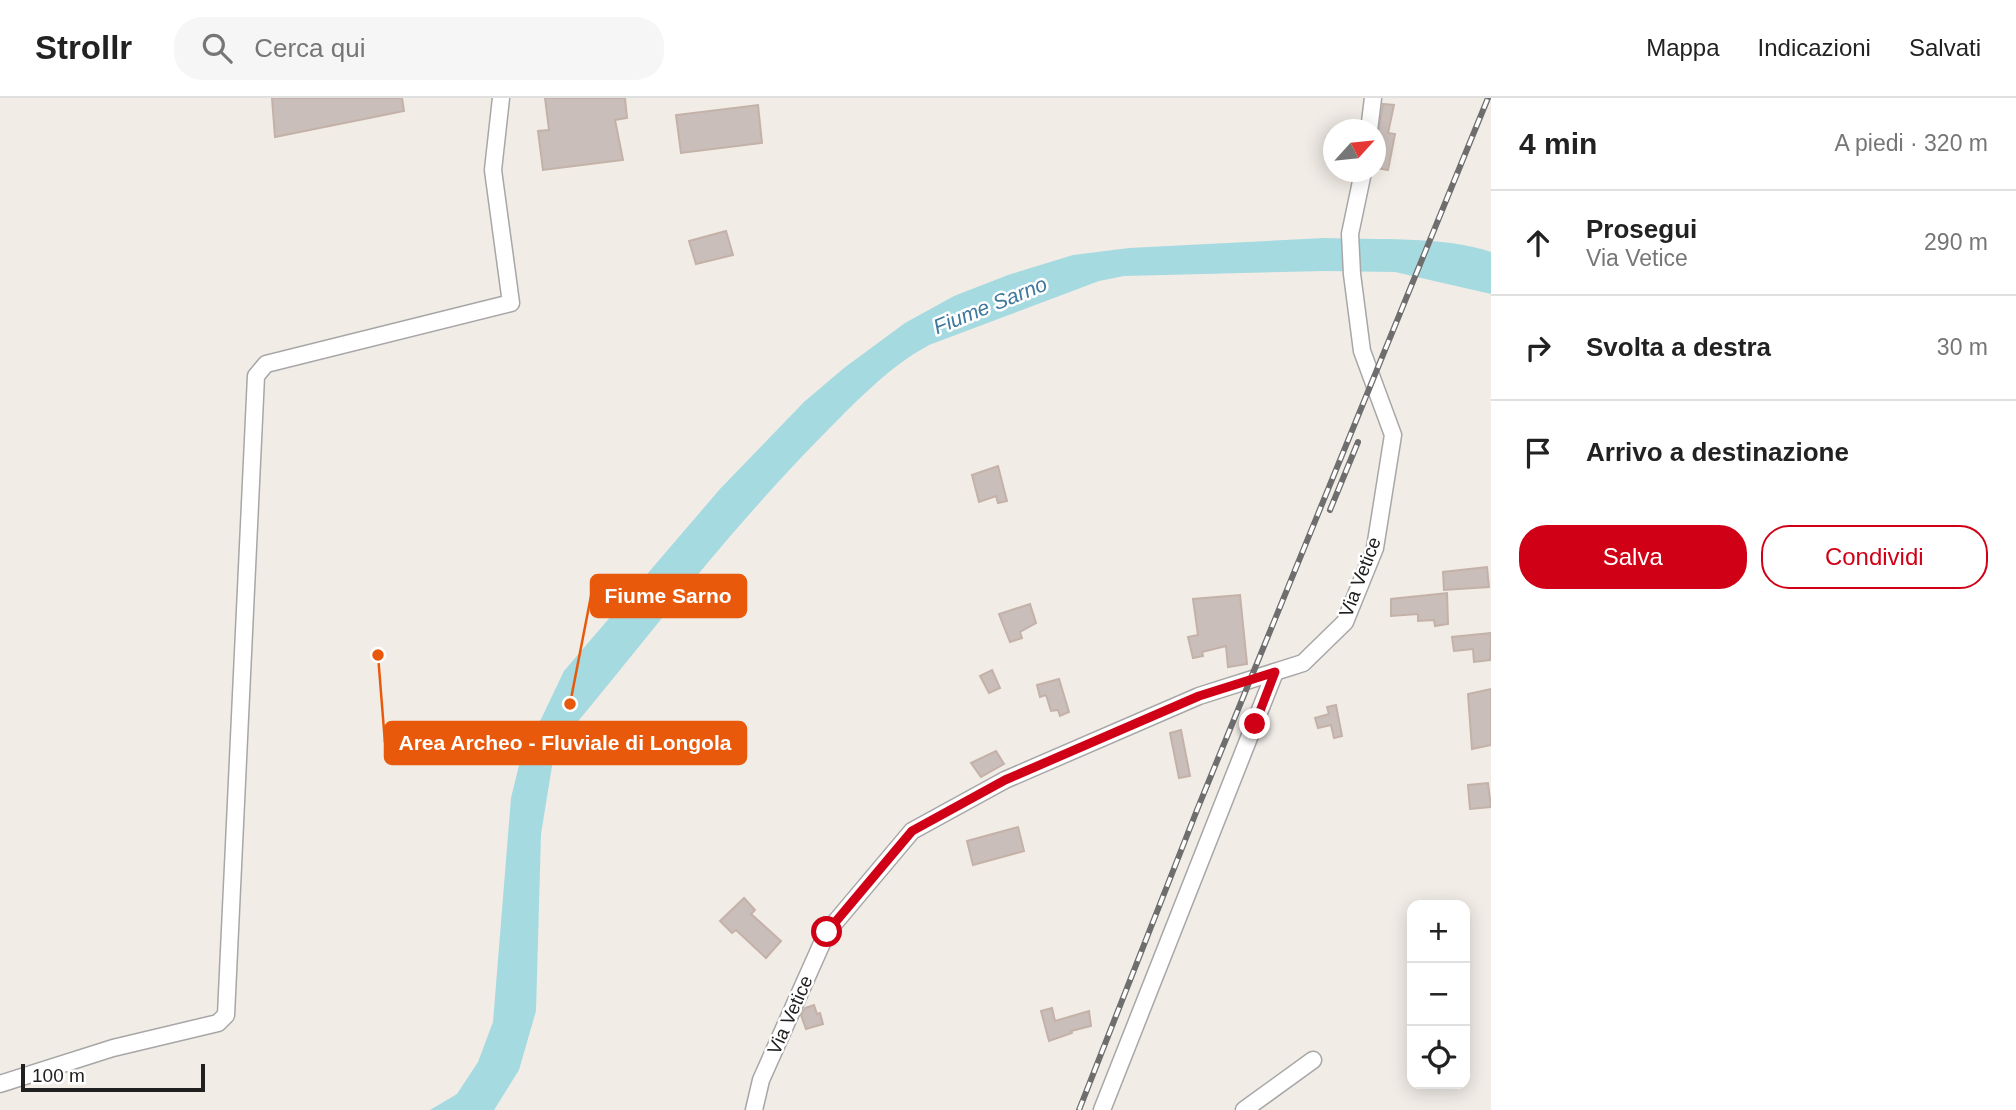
<!DOCTYPE html>
<html lang="it">
<head>
<meta charset="utf-8">
<style>
  :root { --surface:#fff; --page:#f6f6f6; --text:#222; --muted:#767676; --line:#e0e0e0; --accent:#d00017 }
  body { margin:0; font-family:Helvetica,sans-serif; background:var(--page); color:var(--text) }
  .controls { position:absolute; right:21px; bottom:21px; display:grid; overflow:hidden; border-radius:14px; box-shadow:0 4px 18px #0003 }
  .controls button { width:63px; height:63px; display:grid; place-items:center; padding:0; border:0; border-bottom:2px solid var(--line); background:var(--surface); color:var(--text); font:35px sans-serif }
  .compass { position:absolute; left:1323px; top:21px; width:63px; height:63px; border-radius:50%; background:var(--surface); box-shadow:0 4px 18px #0003; rotate:63deg }
  .scale { position:absolute; left:21px; bottom:18px; width:184px; box-sizing:border-box; padding-left:7px; border:4px solid #202020; border-top:0; font-size:19px; line-height:24px; white-space:nowrap; color:#202020; -webkit-text-stroke:5px #fff; paint-order:stroke }
  .stop { position:absolute; width:21px; height:21px; margin:-16px; border:5px solid #d00017; border-radius:50%; background:#fff }
  .stop.end { background:#d00017; border-color:#fff; box-shadow:0 2px 7px #0008 }
  .list { margin:0; padding:0; list-style:none }
  h2 { display:flex; justify-content:space-between; align-items:center; height:91px; margin:0; padding:0 28px; font-size:30px }
  h2 small { font-size:23px; font-weight:400; color:var(--muted) }
  .list li { display:grid; grid-template-columns:46px 1fr auto; gap:21px; align-items:center; box-sizing:border-box; height:105px; padding:0 28px; border-top:2px solid var(--line) }
  .list b { display:block; font-size:26px; white-space:nowrap }
  .list p { margin:0; font-size:23px; white-space:nowrap; color:var(--muted) }
  .list em { font-size:23px; font-style:normal; color:var(--muted) }
  .actions { display:flex; gap:14px; padding:21px 28px }
  .actions a { flex:1; padding:16px 0; border:2px solid var(--accent); border-radius:28px; text-align:center; font-size:24px; color:var(--accent) }
  .actions .main { background:var(--accent); color:#fff }
  .icon { flex:none; width:38px; height:38px; fill:none; stroke:currentColor; stroke-width:2; stroke-linecap:round; stroke-linejoin:round }
  .map { position:relative; flex:none; width:1491px; height:1012px; overflow:hidden }
  header { display:flex; align-items:center; gap:42px; box-sizing:border-box; height:98px; padding:0 35px; background:var(--surface); border-bottom:2px solid var(--line) }
  header strong { font-size:33px }
  nav { display:flex; gap:38px; margin-inline-start:auto; font-size:24px }
  .search { width:490px; height:63px; background:var(--page); display:flex; align-items:center; gap:18px; box-sizing:border-box; padding:0 24px; border-radius:28px; color:var(--muted); font-size:26px }
  main { display:flex }
  aside { flex:1; background:var(--surface) }
  .map>svg:first-child { display:block }
  .water { fill:#a5dae1 }
  .building { fill:#c9beb9; stroke:#c4b1a8; stroke-width:2 }
  .lines { fill:none; stroke-linecap:round; stroke-linejoin:round }
  .minor-casing { stroke:#a7a7a7; stroke-width:19 }
  .minor { stroke:#fff; stroke-width:16 }
  .rail-casing { stroke:#6e6e6e; stroke-width:6 }
  .rail { stroke:#fff; stroke-width:3.5; stroke-dasharray:10; stroke-linecap:butt }
  .route { stroke:#d00017; stroke-width:9 }
  .labels { text-anchor:middle; dominant-baseline:central; stroke-width:5; stroke-linejoin:round; paint-order:stroke }
  .street-label { font-size:19px; fill:#202020; stroke:#fff }
  .water-label { font-size:21px; font-style:italic; fill:#3e789d; stroke:#fff }
  .leader { fill:none; stroke:#e8590c; stroke-width:2.5 }
  .callout-dot { fill:#e8590c; stroke:#fff; stroke-width:2.5 }
  .callout { fill:#e8590c; stroke:#e8590c; stroke-width:2.5 }
  .callout-label { font-size:21px; text-anchor:middle; font-weight:bold; fill:#fff }
</style>
</head>
<body>
<header>
<strong>Strollr</strong>
<div class="search"><svg class="icon" aria-label="search" viewBox="0 0 24 24"><circle cx="10" cy="10" r="6"/><path d="M15 15l6 6"/></svg>Cerca qui</div>
<nav><a>Mappa</a><a>Indicazioni</a><a>Salvati</a></nav>
</header>
<main>
<div class="map">
<svg width="1491" height="1012" viewBox="0 0 1491 1012">
  <rect width="100%" height="100%" fill="#f1ece6"/>
  <!-- water -->
  <path class="water" d="M1324,140C1373,142 1446,138 1491,154V196L1395,174L1325,173L1124,178L1099,183L929,247C885,271 852,308 817,343C726,436 649,538 566,638L553,662L541,736L536,913L519,972L494,1012H430L457,996L478,964L493,924L511,700L519,667L564,573L720,391L804,304L844,270L905,225L954,198L1008,177L1073,157L1129,150Z"/>
  <!-- building -->
  <g class="building">
    <polygon points="272,0 402,0 404,13 275,39"/>
    <polygon points="545,0 625,0 627,20 615,22 623,62 543,72 538,33 549,32"/>
    <polygon points="1383,6 1394,7 1388,35 1395,36 1388,72 1376,70 1376,46"/>
    <polygon points="758,7 762,45 681,55 676,17"/>
    <polygon points="726,133 733,157 696,166 689,143"/>
    <polygon points="998,368 1007,403 998,405 996,398 979,404 972,377"/>
    <polygon points="1487,469 1489,489 1444,492 1443,474"/>
    <polygon points="1447,495 1448,526 1435,528 1434,522 1418,523 1418,516 1391,518 1391,501"/>
    <polygon points="1240,497 1247,566 1228,569 1226,548 1202,554 1203,558 1193,560 1188,539 1198,537 1193,501"/>
    <polygon points="1030,506 1036,525 1020,534 1022,540 1010,544 999,516"/>
    <polygon points="1491,535 1490,562 1474,564 1473,551 1454,553 1452,539"/>
    <polygon points="992,572 1000,590 989,595 980,578"/>
    <polygon points="1059,581 1069,614 1060,618 1058,612 1051,613 1046,597 1040,599 1037,587"/>
    <polygon points="1491,591 1491,647 1472,651 1468,596"/>
    <polygon points="1336,607 1342,638 1334,640 1331,627 1318,630 1315,620 1329,616 1327,609"/>
    <polygon points="1181,632 1190,678 1179,680 1170,635"/>
    <polygon points="996,653 1004,666 981,679 971,665"/>
    <polygon points="1488,685 1491,709 1470,711 1468,687"/>
    <polygon points="1018,729 1024,753 973,767 967,743"/>
    <polygon points="744,800 755,812 751,816 781,843 766,860 736,832 732,835 720,823"/>
    <polygon points="814,907 817,916 820,915 823,926 806,931 801,917 805,910"/>
    <polygon points="1052,910 1055,923 1089,913 1091,928 1071,933 1072,935 1049,943 1041,913"/>
  </g>
  <g class="lines">
    <!-- minor casing -->
    <g class="minor-casing">
      <g id="minor">
        <polyline points="1369,32 1373,0"/>
        <polyline points="0,986 113,950 218,925 226,917 256,278 266,266 511,205 493,72 501,0"/>
        <polyline points="754,1012 761,982 827,834 912,733 1005,682 1199,598 1303,565 1345,524 1375,450 1393,337 1362,253 1352,176 1350,136 1363,74"/>
        <polyline points="1102,1012 1275,574"/>
        <polyline points="1244,1012 1313,962"/>
      </g>
    </g>
    <!-- minor -->
    <use href="#minor" class="minor"/>
    <!-- rail casing -->
    <g class="rail-casing">
      <g id="rail">
        <polyline points="1330,412 1358,344"/>
        <polyline points="1079,1012 1197,712 1488,0"/>
      </g>
    </g>
    <!-- rail -->
    <use href="#rail" class="rail"/>
  </g>
  <g class="lines">
    <!-- route -->
    <polyline class="route" points="827,834 912,733 1005,682 1199,598 1275,574 1255,626"/>
  </g>
  <g class="labels">
    <!-- street labels -->
    <g class="street-label">
      <text transform="translate(1360 479) rotate(-69)">Via Vetice</text>
      <text transform="translate(790 917) rotate(-66)">Via Vetice</text>
    </g>
    <!-- water labels -->
    <g class="water-label">
      <text transform="translate(990 207) rotate(-22)">Fiume Sarno</text>
    </g>
  </g>
  <!-- callouts -->
  <path class="leader" d="M570 606L591 498M378 557L385 645"/>
  <g class="callout-dot">
    <circle cx="570" cy="606" r="7"/>
    <circle cx="378" cy="557" r="7"/>
  </g>
  <g class="callout">
    <rect x="591" y="477" width="155" height="42" rx="7"/>
    <rect x="385" y="624" width="361" height="42" rx="7"/>
  </g>
  <g class="callout-label">
    <text x="668" y="505">Fiume Sarno</text>
    <text x="565" y="652">Area Archeo - Fluviale di Longola</text>
  </g>
</svg>
<div class="controls">
<button>+</button>
<button>−</button>
<button><svg class="icon" aria-label="locate" viewBox="0 0 24 24"><circle cx="12" cy="12" r="6"/><path d="M12 2v4M12 18v4M2 12h4M18 12h4"/></svg></button>
</div>
<svg class="compass" viewBox="-18 -18 36 36"><path d="M0-13l5 13h-10z" fill="#e53935"/><path d="M0 13l5-13h-10z" fill="#767676"/></svg>
<div class="scale">100 m</div>
<div class="stop" style="left:827px;top:834px"></div>
<div class="stop end" style="left:1255px;top:626px"></div>
</div>
<aside>
<h2>4 min<small>A piedi · 320 m</small></h2>
<ul class="list">
<li><svg class="icon" aria-label="ahead" viewBox="0 0 24 24"><path d="M12 20V5M6 11l6-6 6 6"/></svg><div><b>Prosegui</b><p>Via Vetice</p></div><em>290 m</em></li>
<li><svg class="icon" aria-label="right" viewBox="0 0 24 24"><path d="M7 20v-9h11M14 6l5 5-5 5"/></svg><div><b>Svolta a destra</b></div><em>30 m</em></li>
<li><svg class="icon" aria-label="arrive" viewBox="0 0 24 24"><path d="M6 21V4h12l-3 4 3 4H6"/></svg><div><b>Arrivo a destinazione</b></div></li>
</ul>
<div class="actions"><a class="main">Salva</a><a>Condividi</a></div>
</aside>
</main>
</body>
</html>
